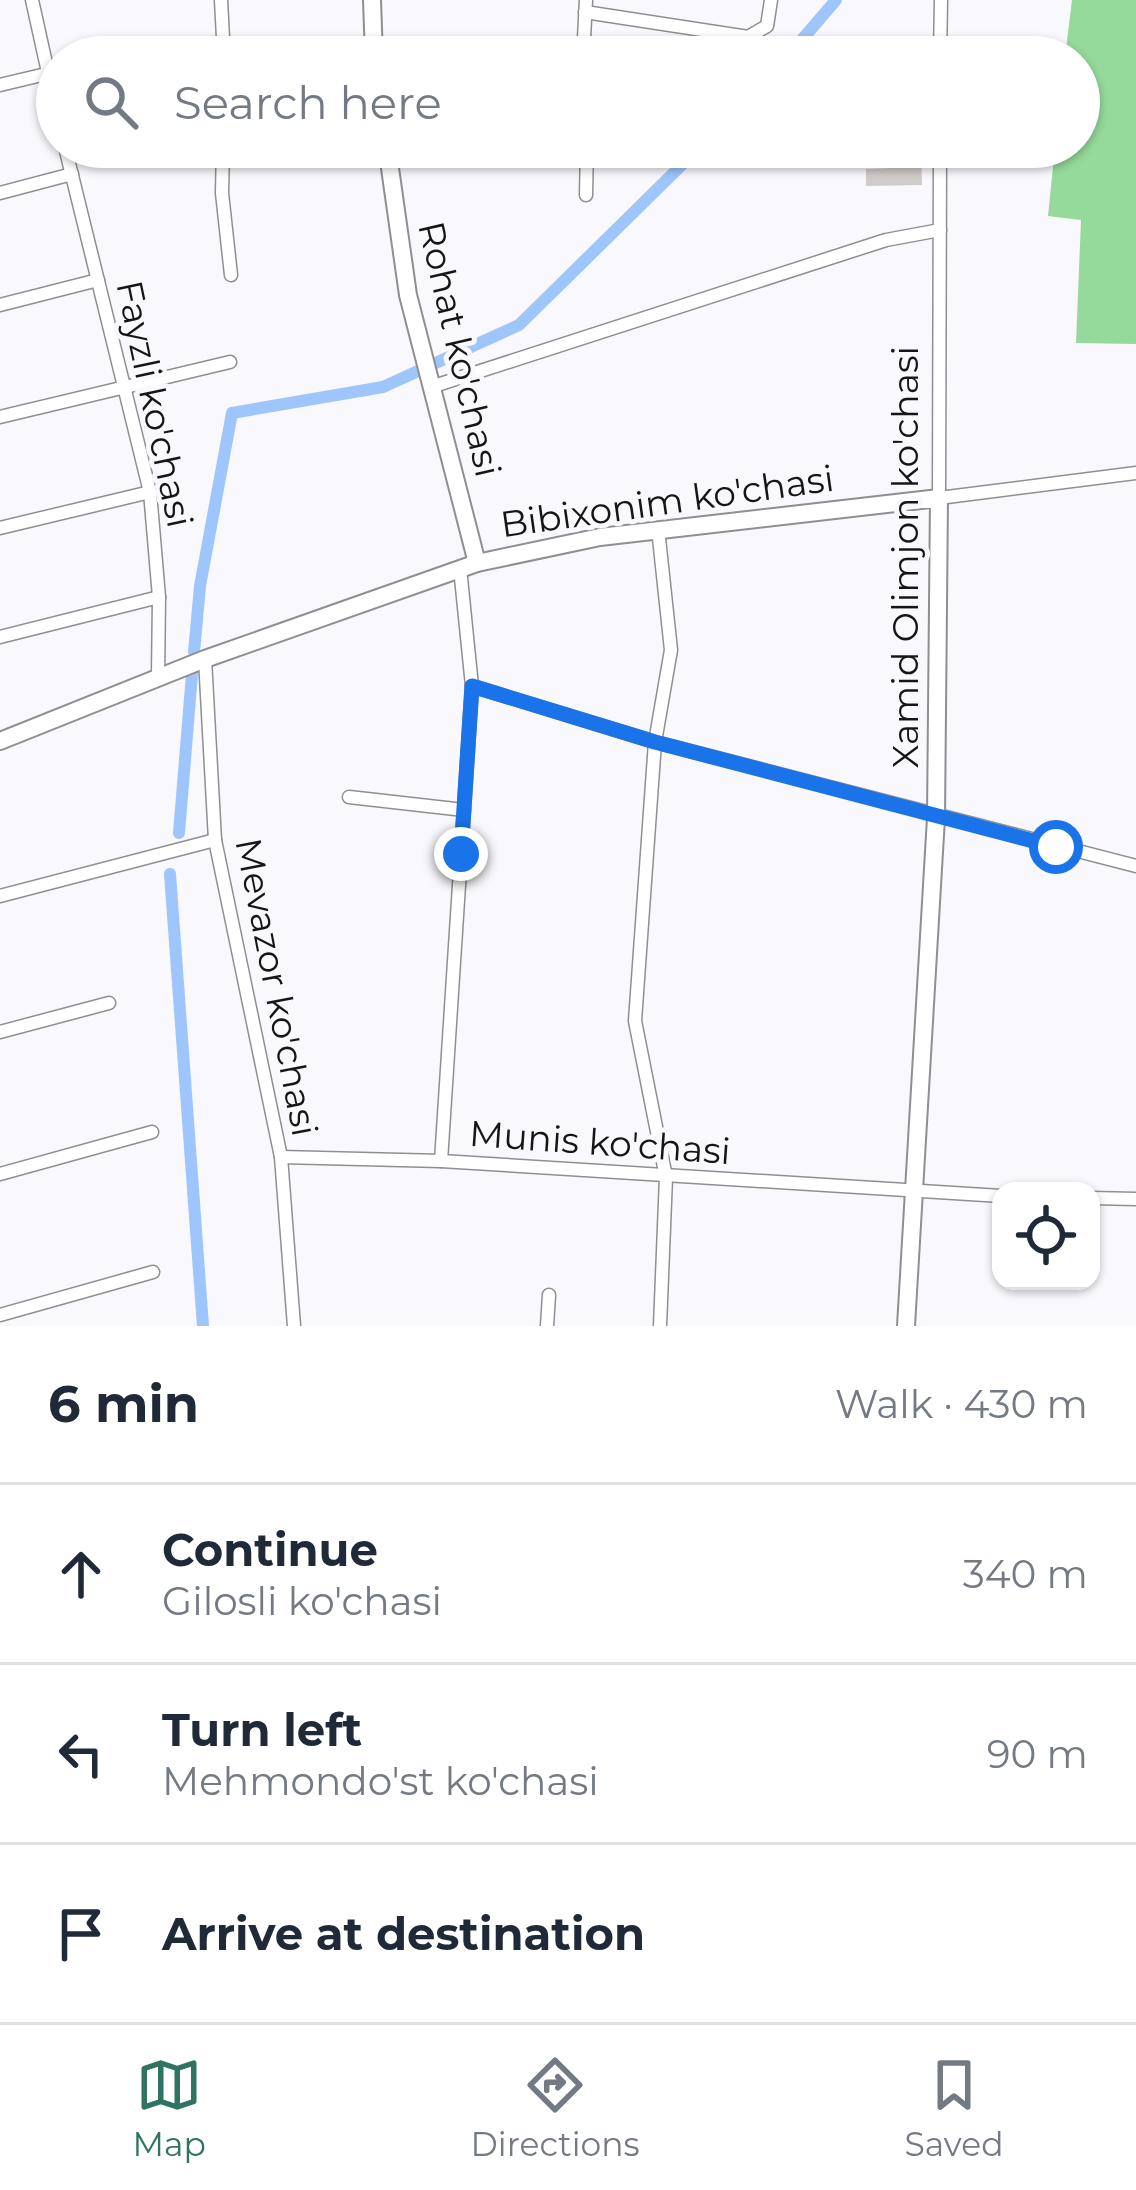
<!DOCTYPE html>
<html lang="en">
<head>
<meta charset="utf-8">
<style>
  :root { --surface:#fff; --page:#f6f6f7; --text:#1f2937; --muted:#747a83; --line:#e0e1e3; --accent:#317362 }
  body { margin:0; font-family:Montserrat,sans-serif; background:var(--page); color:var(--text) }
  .controls { position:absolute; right:36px; bottom:36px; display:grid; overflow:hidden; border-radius:24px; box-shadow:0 3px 9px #0004 }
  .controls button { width:108px; height:108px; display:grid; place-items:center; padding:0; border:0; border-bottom:3px solid var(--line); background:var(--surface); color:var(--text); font:60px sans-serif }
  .stop { position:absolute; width:36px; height:36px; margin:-27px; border:9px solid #1a73e8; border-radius:50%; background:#fff }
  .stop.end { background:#1a73e8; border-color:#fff; box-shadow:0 3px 12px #0008 }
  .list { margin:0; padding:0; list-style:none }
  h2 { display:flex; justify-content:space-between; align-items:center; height:156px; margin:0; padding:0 48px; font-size:51px }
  h2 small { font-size:39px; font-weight:400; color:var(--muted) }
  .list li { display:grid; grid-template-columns:78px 1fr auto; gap:36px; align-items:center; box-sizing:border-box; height:180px; padding:0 48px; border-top:3px solid var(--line) }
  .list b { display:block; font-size:45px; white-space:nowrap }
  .list p { margin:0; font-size:39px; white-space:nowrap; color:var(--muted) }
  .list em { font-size:39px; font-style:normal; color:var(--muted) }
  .icon { flex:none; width:66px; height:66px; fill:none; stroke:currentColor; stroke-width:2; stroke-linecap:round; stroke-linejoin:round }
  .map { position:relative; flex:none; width:1136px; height:1326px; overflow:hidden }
  .search { position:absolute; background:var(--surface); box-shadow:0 3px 9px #0004; left:36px; right:36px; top:36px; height:132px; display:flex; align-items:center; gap:30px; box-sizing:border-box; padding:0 42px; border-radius:66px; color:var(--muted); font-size:45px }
  .sheet { height:696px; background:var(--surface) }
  nav { display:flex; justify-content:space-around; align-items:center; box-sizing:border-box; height:168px; border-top:3px solid var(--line); background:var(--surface); font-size:33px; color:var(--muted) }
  nav a { display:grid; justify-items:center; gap:6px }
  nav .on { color:var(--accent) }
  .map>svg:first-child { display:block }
  .green { fill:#95d99b }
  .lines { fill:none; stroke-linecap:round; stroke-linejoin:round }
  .canal { stroke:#9fc6fc; stroke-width:12 }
  .building { fill:#d0ccca }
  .street-casing { stroke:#8f8f92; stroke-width:15 }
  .secondary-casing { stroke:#8f8f92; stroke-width:20 }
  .street { stroke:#fff; stroke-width:12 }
  .secondary { stroke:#fff; stroke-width:16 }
  .route { stroke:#1a73e8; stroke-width:15 }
  .labels { text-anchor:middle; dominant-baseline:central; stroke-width:10; stroke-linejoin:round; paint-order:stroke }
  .street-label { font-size:36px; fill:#151516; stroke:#f9f8fc }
</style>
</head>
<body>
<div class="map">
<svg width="1136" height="1326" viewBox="0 0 1136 1326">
  <rect width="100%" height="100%" fill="#f9f8fc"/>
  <!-- green -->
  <polygon class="green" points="1072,0 1136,0 1136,344 1076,343 1081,220 1048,216 1055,147 1079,147 1079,57 1065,57"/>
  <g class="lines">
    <!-- canal -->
    <g class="canal">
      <polyline points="787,57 836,0"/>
      <polyline points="194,652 200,586 232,413 383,387 519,325 700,147"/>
      <polyline points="179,833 192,674"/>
      <polyline points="170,874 203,1326"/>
    </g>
  </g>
  <!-- building -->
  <polygon class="building" points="892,147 921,147 922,185 866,186 866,169 893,168"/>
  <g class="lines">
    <!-- street casing -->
    <g class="street-casing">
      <g id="street">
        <polyline points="32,0 57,113"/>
        <polyline points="221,0 224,57"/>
        <polyline points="585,12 748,37 767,26 771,0"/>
        <polyline points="583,57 586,0"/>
        <polyline points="940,57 941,0"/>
        <polyline points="0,85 46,74"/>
        <polyline points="65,147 150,492 159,597 158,676"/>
        <polyline points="223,147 222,193 231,275"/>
        <polyline points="940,147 939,498 1136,473"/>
        <polyline points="0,193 72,174"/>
        <polyline points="586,195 587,147"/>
        <polyline points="0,305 98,280"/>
        <polyline points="431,387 886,240 940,230"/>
        <polyline points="0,417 230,362"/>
        <polyline points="0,528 150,492"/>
        <polyline points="658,529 671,650 655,742 635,1021 666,1177 660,1326"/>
        <polyline points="0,637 159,597"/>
        <polyline points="205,659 215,840 281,1157 294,1326"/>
        <polyline points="472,686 655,742 1136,866"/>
        <polyline points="349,797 464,810"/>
        <polyline points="0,896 215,840"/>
        <polyline points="0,1032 109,1003"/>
        <polyline points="281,1157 441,1161 1001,1196"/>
        <polyline points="441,1161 472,686 460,568"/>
        <polyline points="0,1174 152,1132"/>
        <polyline points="1091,1198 1136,1199"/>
        <polyline points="0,1315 153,1272"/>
        <polyline points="547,1326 549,1295"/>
      </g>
    </g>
    <!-- secondary casing -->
    <g class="secondary-casing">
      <g id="secondary">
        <polyline points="372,0 374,57"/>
        <polyline points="387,147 408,295 477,563"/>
        <polyline points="0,741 205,659 477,563 600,537 939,498 936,818 906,1326"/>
      </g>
    </g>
    <!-- street -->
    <use href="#street" class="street"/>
    <!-- secondary -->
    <use href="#secondary" class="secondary"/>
  </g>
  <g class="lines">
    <!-- route -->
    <polyline class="route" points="461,854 472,686 655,742 1056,847"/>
  </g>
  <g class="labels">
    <!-- street labels -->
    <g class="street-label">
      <text transform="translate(460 349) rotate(77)">Rohat ko'chasi</text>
      <text transform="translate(155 404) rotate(78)">Fayzli ko'chasi</text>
      <text transform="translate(667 501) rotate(-8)">Bibixonim ko'chasi</text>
      <text transform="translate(905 557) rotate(-90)">Xamid Olimjon ko'chasi</text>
      <text transform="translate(277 987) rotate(79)">Mevazor ko'chasi</text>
      <text transform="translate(600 1142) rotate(4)">Munis ko'chasi</text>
    </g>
  </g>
</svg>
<div class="controls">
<button><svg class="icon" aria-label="locate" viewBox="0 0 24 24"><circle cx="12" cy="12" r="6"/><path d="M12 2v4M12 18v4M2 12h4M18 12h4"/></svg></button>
</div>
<div class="stop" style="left:1056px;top:847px"></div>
<div class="stop end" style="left:461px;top:854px"></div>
<div class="search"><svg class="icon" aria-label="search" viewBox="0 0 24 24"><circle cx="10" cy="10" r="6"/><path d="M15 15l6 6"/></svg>Search here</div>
</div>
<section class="sheet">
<h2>6 min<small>Walk · 430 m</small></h2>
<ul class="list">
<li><svg class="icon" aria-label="ahead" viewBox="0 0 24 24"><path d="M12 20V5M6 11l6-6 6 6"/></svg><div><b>Continue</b><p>Gilosli ko'chasi</p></div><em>340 m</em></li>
<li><svg class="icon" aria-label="left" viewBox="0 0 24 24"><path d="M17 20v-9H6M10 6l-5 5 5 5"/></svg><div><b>Turn left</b><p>Mehmondo'st ko'chasi</p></div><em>90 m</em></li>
<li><svg class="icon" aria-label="arrive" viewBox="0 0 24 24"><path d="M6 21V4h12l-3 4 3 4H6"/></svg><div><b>Arrive at destination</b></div></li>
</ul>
</section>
<nav>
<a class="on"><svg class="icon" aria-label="map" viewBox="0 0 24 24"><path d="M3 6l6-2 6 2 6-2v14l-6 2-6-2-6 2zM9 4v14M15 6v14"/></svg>Map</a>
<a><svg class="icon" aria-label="directions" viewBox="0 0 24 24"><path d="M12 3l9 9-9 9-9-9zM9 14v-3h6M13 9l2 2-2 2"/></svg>Directions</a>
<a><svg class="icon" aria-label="saved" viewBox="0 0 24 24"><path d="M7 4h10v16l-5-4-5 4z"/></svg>Saved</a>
</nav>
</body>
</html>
